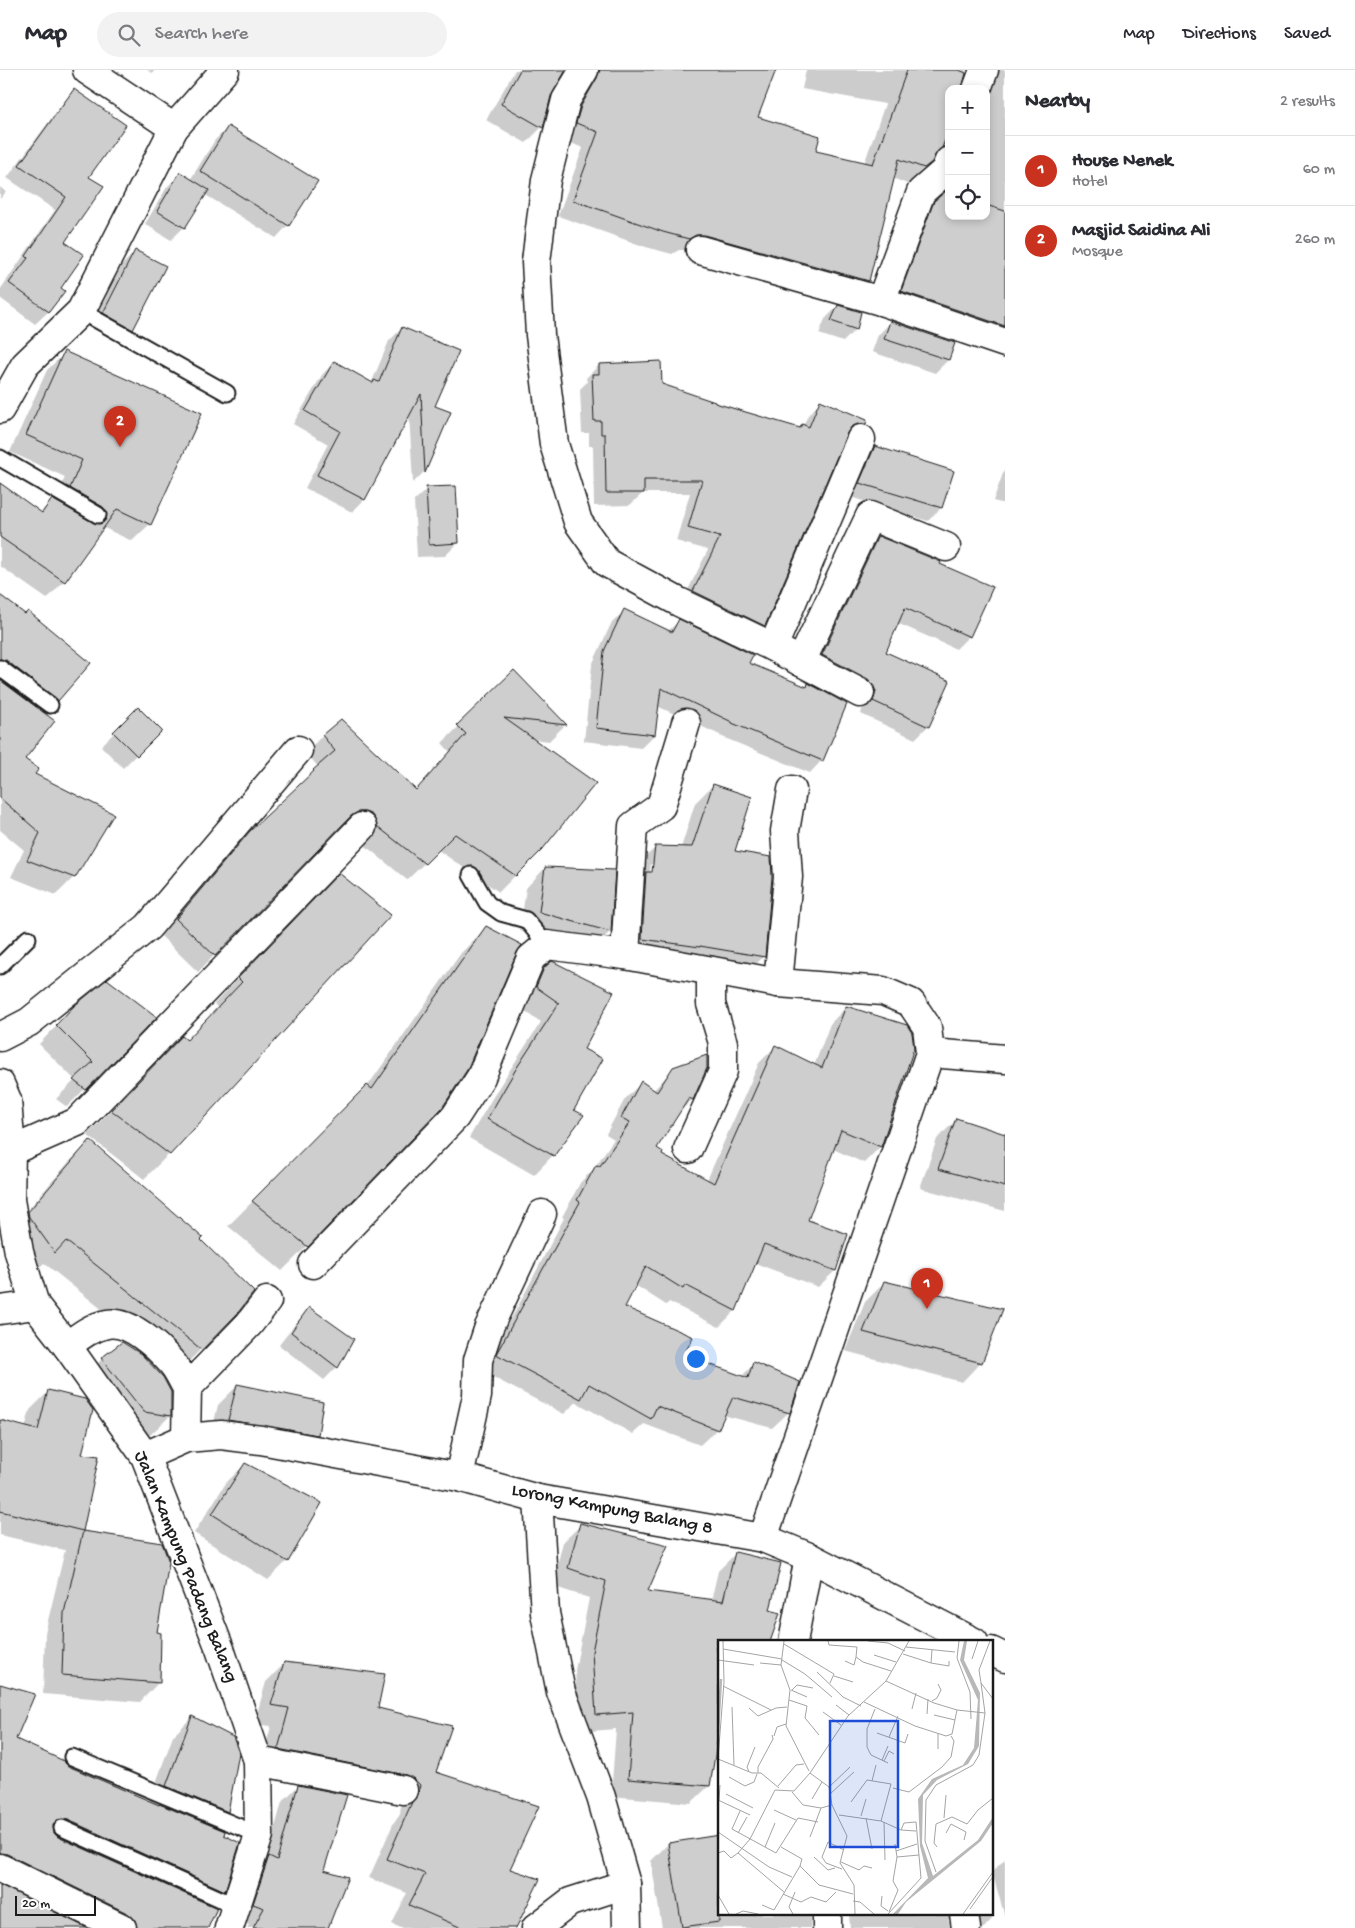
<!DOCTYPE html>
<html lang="en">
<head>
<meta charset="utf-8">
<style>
  :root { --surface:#fff; --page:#f2f2f3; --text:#2b2b33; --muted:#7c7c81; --line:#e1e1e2; --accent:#c8321e }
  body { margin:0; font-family:"Gochi Hand",sans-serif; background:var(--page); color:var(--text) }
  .controls { position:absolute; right:15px; top:15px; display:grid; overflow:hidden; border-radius:10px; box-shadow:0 2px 8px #0003 }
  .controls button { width:45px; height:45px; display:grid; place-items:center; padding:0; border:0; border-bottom:1px solid var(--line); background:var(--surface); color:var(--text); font:25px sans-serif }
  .scale { position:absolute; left:15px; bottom:12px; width:81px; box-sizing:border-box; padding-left:5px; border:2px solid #1c1c1c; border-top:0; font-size:14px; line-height:18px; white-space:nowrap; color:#1c1c1c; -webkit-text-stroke:4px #fff; paint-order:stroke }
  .you { position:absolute; left:695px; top:1288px; width:18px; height:18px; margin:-12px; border:4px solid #fff; border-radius:50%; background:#1a73e8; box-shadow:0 0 0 8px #1a73e833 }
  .badge { display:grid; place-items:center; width:32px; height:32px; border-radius:50%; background:var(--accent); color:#fff; font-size:16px; font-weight:700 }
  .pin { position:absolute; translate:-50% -41px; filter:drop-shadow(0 1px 2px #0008) }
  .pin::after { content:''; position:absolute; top:26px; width:18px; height:15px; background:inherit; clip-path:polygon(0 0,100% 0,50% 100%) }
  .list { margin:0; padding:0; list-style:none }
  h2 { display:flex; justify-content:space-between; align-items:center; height:65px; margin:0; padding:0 20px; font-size:21px }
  h2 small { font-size:16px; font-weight:400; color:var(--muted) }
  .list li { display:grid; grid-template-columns:32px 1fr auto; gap:15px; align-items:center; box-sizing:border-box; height:70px; padding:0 20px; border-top:1px solid var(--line) }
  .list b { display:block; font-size:19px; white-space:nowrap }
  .list p { margin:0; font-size:16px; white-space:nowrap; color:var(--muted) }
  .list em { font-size:16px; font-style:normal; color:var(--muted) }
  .icon { flex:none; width:28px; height:28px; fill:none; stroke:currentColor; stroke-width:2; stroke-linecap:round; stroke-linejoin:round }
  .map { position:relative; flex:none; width:1005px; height:1858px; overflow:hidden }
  header { display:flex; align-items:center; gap:30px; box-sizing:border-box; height:70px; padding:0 25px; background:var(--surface); border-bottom:1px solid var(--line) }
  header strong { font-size:24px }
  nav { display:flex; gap:28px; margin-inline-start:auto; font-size:18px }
  .search { width:350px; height:45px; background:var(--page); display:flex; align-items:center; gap:12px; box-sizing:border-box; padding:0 18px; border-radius:28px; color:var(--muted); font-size:19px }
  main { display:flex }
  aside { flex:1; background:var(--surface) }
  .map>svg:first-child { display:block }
  .shadow { fill:#0003; fill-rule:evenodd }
  .building { fill:#cecece; stroke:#1c1c1c }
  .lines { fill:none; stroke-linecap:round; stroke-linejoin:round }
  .lane-casing { stroke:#1c1c1c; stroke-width:19 }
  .street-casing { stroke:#1c1c1c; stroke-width:31 }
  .secondary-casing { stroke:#1c1c1c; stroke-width:31 }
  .lane { stroke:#fff; stroke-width:15 }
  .street { stroke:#fff; stroke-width:28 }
  .secondary { stroke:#fff; stroke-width:28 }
  .labels { text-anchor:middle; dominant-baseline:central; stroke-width:4; stroke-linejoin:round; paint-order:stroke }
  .street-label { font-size:19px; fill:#1c1c1c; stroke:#fff }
  .inset-river { fill:none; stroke:#b8b8b8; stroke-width:2.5 }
  .inset-road { fill:none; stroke:#a4a4a4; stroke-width:1 }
  .view { fill:#1d4ed8; fill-opacity:0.15; stroke:#1d4ed8; stroke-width:2.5 }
  .inset-edge { fill:none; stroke:#1c1c1c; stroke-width:2.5 }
</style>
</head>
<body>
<header>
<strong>Map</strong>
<div class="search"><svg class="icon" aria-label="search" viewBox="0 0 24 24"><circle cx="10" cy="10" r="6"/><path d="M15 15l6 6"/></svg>Search here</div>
<nav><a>Map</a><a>Directions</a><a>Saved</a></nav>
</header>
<main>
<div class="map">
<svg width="1005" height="1858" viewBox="0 0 1005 1858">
  <rect width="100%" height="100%" fill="#fff"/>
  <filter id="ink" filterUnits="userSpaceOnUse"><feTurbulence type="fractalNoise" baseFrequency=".02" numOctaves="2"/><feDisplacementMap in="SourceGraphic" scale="10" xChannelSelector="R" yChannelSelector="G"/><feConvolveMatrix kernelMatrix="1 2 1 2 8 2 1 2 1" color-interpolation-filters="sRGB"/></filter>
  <g filter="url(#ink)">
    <!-- shadow -->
    <g class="shadow">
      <polygon points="147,0 155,0 152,3"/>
      <polygon points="515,0 567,0 564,1 551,22 542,57 526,73 486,50"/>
      <polygon points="569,0 774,0 756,48 814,82 864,94 885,34 802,19 806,0 1005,0 1005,281 886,237 919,149 944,124 949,107 949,146 986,146 986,19 973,1 966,0 961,14 949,19 949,105 938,92 931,91 907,114 893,108 868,211 852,227 688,180 679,180 672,184 646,177 558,146 583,78 561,69"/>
      <polygon points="74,21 87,107 63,172 60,219 63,221 48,242 35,254 0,228 0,220 55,140 7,108 62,34"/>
      <polygon points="228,57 288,155 276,168 204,124 184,157 171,170 145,154 167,117 180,104 190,110 215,70"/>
      <polygon points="0,117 6,122 0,129"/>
      <polygon points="135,182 132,259 120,272 91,256 122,195"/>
      <polygon points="838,236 856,259 843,272 819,264 825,249"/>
      <polygon points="891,252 953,273 948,290 935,303 872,282 878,265"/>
      <polygon points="402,258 434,336 449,343 424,402 413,413 409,344 364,430 352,442 305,418 328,374 293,354 322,305 334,292 371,314 389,271"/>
      <polygon points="65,283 150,454 132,471 102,457 64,511 47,529 0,496 0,414 40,443 52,430 55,432 65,407 10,382 47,300"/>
      <polygon points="599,295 799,359 803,356 808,345 821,332 865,354 852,367 845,366 764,555 751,568 681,534 708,480 676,471 690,423 643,423 630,435 594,436 593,376 589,376 589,363 582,363 580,319 587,312 586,308"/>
      <polygon points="875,378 952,402 941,438 928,451 847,426 862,391"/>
      <polygon points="1005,398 1005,434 993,431"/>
      <polygon points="427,419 458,473 445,486 417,487 414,431"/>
      <polygon points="878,468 938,494 969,566 956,579 897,553 884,583 928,656 915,669 861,644 863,636 810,598 865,480"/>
      <polygon points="0,527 58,630 44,644 23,689 33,704 74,807 56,825 11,807 24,780 0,760"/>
      <polygon points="624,541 668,561 679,551 747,594 806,618 809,615 822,690 810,703 720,666 720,665 657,636 654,665 641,678 584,671 592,595 611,554"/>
      <polygon points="514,602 565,655 549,671 532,669 541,779 499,822 438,780 407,810 361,772 348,758 339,758 334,762 198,902 161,866 233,779 318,697 306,682 322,666 341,651 415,721 450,682 442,673"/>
      <polygon points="138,639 160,661 123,698 101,676"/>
      <path d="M713,715L733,782L771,807L763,887L745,905L624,887L637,795L656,777L681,778L695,733ZM651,794H654L652,808H649Z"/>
      <polygon points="545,798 613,801 610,862 590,881 520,861 526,818"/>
      <polygon points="314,830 389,845 169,1084 144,1109 87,1065 157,993 186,971 218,938 214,934"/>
      <polygon points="486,858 307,1176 282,1201 228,1156 367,1017 461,883"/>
      <polygon points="545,899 582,980 573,1041 553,1085 534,1105 469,1068 497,1020 541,952 517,936 525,918"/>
      <polygon points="846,937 912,978 880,1077 864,1093 833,1079 807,1151 847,1164 835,1201 818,1217 755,1193 735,1241 719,1257 669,1232 666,1235 635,1215 624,1238 682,1286 741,1307 754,1294 789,1342 772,1358 723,1345 717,1359 700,1375 644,1354 633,1364 576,1332 564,1344 481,1301 516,1240 564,1148 562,1147 580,1113 594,1098 614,1069 606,1064 625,1029 641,1013 653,1021 674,998 706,997 692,1030 677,1044 655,1079 660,1085 707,1110 759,993 775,977 814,996 830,954"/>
      <polygon points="155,947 67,1037 56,1029 75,1010 39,974 64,948"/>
      <polygon points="956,1050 1005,1065 1005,1141 920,1118 937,1069"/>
      <polygon points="90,1071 201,1279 179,1301 44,1193 32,1204 6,1165 68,1093"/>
      <polygon points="884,1213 981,1292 962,1312 845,1281 865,1232"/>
      <polygon points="310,1239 337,1297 324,1310 279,1275 297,1252"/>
      <polygon points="102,1289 170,1322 170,1346 150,1365 125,1361 83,1308"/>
      <polygon points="237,1316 316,1364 297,1383 210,1369 218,1335"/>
      <polygon points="49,1321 80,1385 97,1387 82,1462 161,1474 156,1564 159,1612 140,1632 43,1624 45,1563 65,1480 0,1465 0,1352 25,1358 30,1340"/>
      <polygon points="245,1394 287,1491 268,1510 194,1463 226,1413"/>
      <polygon points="581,1455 647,1522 711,1531 718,1501 736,1483 719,1572 719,1653 709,1716 691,1733 611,1726 616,1659 579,1662 575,1600 589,1528 552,1516 563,1472"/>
      <polygon points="284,1594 376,1639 434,1702 509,1800 514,1858 401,1858 392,1854 407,1823 369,1808 394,1752 400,1744 401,1734 394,1726 260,1698 271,1656 254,1654 266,1612"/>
      <polygon points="0,1615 15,1670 68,1697 149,1732 173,1666 192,1647 227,1741 212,1757 224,1820 208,1835 207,1858 90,1858 0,1814"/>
      <polygon points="298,1716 323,1801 327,1858 247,1858 249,1855 238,1850 253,1804 266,1790 282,1732"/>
      <polygon points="668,1774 719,1844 811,1844 810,1858 662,1858 651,1791"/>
      <polygon points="1005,1789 1005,1847 992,1802"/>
      <polygon points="991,1839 992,1849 984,1858 958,1858 957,1855 948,1849 950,1858 850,1858 849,1844 991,1844"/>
    </g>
    <!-- building -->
    <g class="building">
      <polygon points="520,0 566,0 551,26 543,58 501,34"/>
      <polygon points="600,0 776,0 758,47 820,66 816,81 873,94 907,0 959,0 966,3 962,19 949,19 949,68 948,70 945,70 942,78 935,85 932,92 924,98 899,89 869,211 704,165 696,165 689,169 663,162 573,130 598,62 576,53 581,36 597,8"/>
      <polygon points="74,19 126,55 89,107 104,116 65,172 84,185 61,218 65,221 49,242 9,213 28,188 26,186 66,127 19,95"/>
      <polygon points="228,56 318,111 289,156 200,101"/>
      <polygon points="180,102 209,120 185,158 157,141"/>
      <polygon points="946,121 949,121 949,146 986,146 986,135 1005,141 1005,256 901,221 934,131"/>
      <polygon points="135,180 166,196 133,260 103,243"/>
      <polygon points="838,235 861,242 857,260 831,251"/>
      <polygon points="890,251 955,273 949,290 884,269"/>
      <polygon points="402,257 459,281 435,336 451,342 425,403 421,324 365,430 317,405 340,361 305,341 334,291 373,313 374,310 379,312"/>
      <polygon points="64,281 202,343 151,455 117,439 65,512 0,467 0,413 42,443 52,429 94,453 102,453 106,449 106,441 103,437 70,418 82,390 26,365"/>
      <polygon points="661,291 662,314 715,332 715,333 800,358 802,354 809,357 820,330 867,350 866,354 859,354 852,356 847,363 765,556 693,521 720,467 688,458 702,410 644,410 644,423 606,423 605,364 601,364 601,351 594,351 592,304 599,304 599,294"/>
      <polygon points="875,376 954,401 942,438 859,413"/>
      <polygon points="456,416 459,473 429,475 426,417"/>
      <polygon points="878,466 941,492 940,494 993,517 970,567 905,538 886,582 950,611 929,657 873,631 876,622 873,614 868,609 822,585"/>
      <polygon points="0,525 25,544 28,541 91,593 58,631 6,590 0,589"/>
      <polygon points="624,539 672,562 679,549 753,585 749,593 807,617 808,613 847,634 823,691 732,653 732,652 661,618 655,665 596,658 604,581"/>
      <polygon points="514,600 567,655 504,648 596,713 542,780 516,806 455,764 425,794 377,756 372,745 365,742 358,742 351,746 215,886 176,849 250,761 314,701 313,700 335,681 322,665 341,649 416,720 466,664 457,655"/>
      <polygon points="0,610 55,651 25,689 39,699 35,704 114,744 75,808 27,790 40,763 0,728"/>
      <polygon points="138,637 162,661 137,686 113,662"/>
      <polygon points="713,714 752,727 735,781 771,787 772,807 765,887 700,876 700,877 642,869 646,802 652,802 655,776 692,777"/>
      <polygon points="545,797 615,800 611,862 539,842"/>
      <polygon points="339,803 391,845 170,1085 111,1040 182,966 187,970 242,912 238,908"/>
      <polygon points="486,856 522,875 517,882 467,1000 442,1038 308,1177 252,1131 367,1015 372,1019"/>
      <polygon points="552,891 614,922 584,979 603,989 574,1040 584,1045 554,1086 487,1049 516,999 559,933 536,917 544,898"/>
      <polygon points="107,909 157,947 86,1020 73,1010 93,992 56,955 74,936"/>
      <polygon points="846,936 907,955 912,963 914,978 881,1077 841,1060 808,1150 848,1164 836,1201 764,1174 736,1241 685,1215 683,1219 646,1196 625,1237 693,1267 684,1285 748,1308 753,1292 800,1312 790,1343 733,1327 718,1360 657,1336 651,1349 589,1314 581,1329 496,1284 580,1132 577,1130 596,1095 600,1096 630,1052 621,1048 641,1011 657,1022 673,997 707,985 707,998 693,1030 689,1028 657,1078 663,1082 662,1085 714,1113 775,975 822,998"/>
      <polygon points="956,1048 1005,1064 1005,1117 938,1099"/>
      <polygon points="90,1070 203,1168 201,1170 254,1222 237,1244 202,1280 66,1171 55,1183 29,1147 28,1142"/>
      <polygon points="884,1211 1003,1239 982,1293 863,1262"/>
      <polygon points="309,1237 354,1269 338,1298 291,1262"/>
      <polygon points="122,1272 141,1284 163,1307 171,1322 171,1346 144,1342 101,1288"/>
      <polygon points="237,1314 323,1332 318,1365 228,1350"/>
      <polygon points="48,1320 85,1329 93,1340 82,1384 99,1386 83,1461 0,1441 0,1350 38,1360"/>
      <polygon points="245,1393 322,1433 288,1492 212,1444"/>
      <polygon points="580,1453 668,1475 648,1521 723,1531 735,1482 781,1493 770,1540 780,1543 770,1572 716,1572 719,1595 719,1661 710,1716 628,1709 633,1642 596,1645 592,1582 606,1511 568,1498"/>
      <polygon points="83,1461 162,1473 169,1492 157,1562 161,1563 160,1613 62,1605 64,1543"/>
      <polygon points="284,1592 385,1604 378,1638 452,1656 436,1702 539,1736 510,1799 540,1809 516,1858 462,1858 409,1835 425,1804 387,1789 412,1732 418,1724 420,1715 413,1708 406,1705 278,1679 289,1638 271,1635"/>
      <polygon points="0,1614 35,1624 16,1669 64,1691 68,1696 159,1735 159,1734 225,1761 224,1765 240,1773 225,1821 66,1749 57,1750 53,1755 54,1763 58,1767 217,1838 208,1858 137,1858 135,1850 129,1844 7,1784 0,1783"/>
      <polygon points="192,1646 233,1667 239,1683 228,1742 166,1716"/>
      <polygon points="298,1715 347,1725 324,1800 348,1807 328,1858 253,1858 264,1838 253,1834 269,1786 277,1790"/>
      <polygon points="719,1765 719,1852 682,1857 668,1773"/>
      <polygon points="0,1815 87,1858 0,1858"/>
    </g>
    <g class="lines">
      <!-- lane casing -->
      <g class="lane-casing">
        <g id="lane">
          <polyline points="81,241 227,323"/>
          <polyline points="0,388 98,445"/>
          <polyline points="0,598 50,635"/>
          <polyline points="471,805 487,833 501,843 526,850 547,875"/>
          <polyline points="0,896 28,868"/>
          <polyline points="72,1687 259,1765"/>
          <polyline points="62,1758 236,1836"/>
        </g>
      </g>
      <!-- street casing -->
      <g class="street-casing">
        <g id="street">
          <polyline points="87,0 174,58"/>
          <polyline points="584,0 566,30 546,110 536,192 540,265 554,374 578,452 607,493 679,532 773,577 860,623"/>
          <polyline points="977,19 984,0"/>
          <polyline points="700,180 881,231 1005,273"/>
          <polyline points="881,231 921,122 945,101 949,91"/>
          <polyline points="773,577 861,369"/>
          <polyline points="801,592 870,446 946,477"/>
          <polyline points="625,885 633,756 661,736 686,653"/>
          <polyline points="778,913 788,807 785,761 792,720"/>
          <polyline points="0,967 29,952 148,857 298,680"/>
          <polyline points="930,983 1005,989"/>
          <polyline points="688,1079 723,1001 723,973 711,934 711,901"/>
          <polyline points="11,1081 77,1052 362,757"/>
          <polyline points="313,1194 455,1047 481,1007 531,888 547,875 625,885 778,913 883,921 911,933 927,957 930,983 763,1468"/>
          <polyline points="0,1240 35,1235"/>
          <path d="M67,1276C80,1266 91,1257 107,1254C130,1250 157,1276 171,1292C178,1299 182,1310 187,1318"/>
          <polyline points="186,1368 187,1318 249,1254 267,1231"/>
          <polyline points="145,1386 186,1368 221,1365 261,1370 459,1407 538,1429 763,1468 809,1487 974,1572"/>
          <polyline points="459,1407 477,1326 478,1290 489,1257 542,1144"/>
          <polyline points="538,1429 545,1543 561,1622 601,1727 626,1814 627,1858"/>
          <polyline points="793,1572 809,1487"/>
          <polyline points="991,1581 1005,1588"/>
          <polyline points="258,1691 403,1720"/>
          <polyline points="0,1798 122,1858"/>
          <polyline points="827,1844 827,1858"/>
          <polyline points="964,1844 966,1858"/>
          <polyline points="536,1858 570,1832 626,1814"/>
        </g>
      </g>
      <!-- secondary casing -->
      <g class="secondary-casing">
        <g id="secondary">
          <polyline points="0,339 25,295 81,241 174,58 225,0"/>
          <polyline points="0,1014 7,1030 11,1081 10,1130 19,1182 35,1235 67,1276 145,1386 220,1579 258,1691 259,1765 229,1858"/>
        </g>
      </g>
      <!-- lane -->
      <use href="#lane" class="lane"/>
      <!-- street -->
      <use href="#street" class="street"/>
      <!-- secondary -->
      <use href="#secondary" class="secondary"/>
    </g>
  </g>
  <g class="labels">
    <!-- street labels -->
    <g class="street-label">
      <text transform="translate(612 1440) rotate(11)">Lorong Kampung Balang 8</text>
      <text transform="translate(185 1497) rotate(68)">Jalan Kampung Padang Balang</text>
    </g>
  </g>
  <!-- overview -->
  <g transform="translate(718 1570)">
    <rect width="275" height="275" fill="#fff"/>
    <path d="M246,1H249L246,20L262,53L261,106L250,124L219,140L205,155L204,203L215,236L260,200L275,177V183L263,201L188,262L180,274H175L210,238L202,206L200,159L214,139L245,125L256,108L260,60L242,20Z" fill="#b8b8b8"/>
    <path class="inset-river" d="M0,93L3,39"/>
    <path class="inset-road" d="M5,1L6,42L0,119L34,133H43L61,148M66,1L63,25L72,50L68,86L91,131M110,1L111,5L139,7L138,17L145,22L173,31M150,1L170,3L187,11M241,1L239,18L252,52L253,79M272,1L261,30L263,43L275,59M66,4L116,34L112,43M188,7L237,12M5,9L64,19M185,14L213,23L214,10M156,15L178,22M254,19L260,1M0,20L36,25M64,20L87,34L114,57M127,21L136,25L138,17M42,23L63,25M213,23L231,26V21M99,32L125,57L143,66M116,36L135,42M168,41L216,63L239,70L267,73M5,46L53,70M73,50L89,57M74,50L79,45L95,48M71,60L89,66L87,78L101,95M214,61L219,58L223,50L220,44M146,62L197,86L228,96L234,94L239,70M118,65L131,75M14,67L16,125M31,68L40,76L58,68L69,67M157,69L149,89V107L153,115L170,123M194,69L198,53M105,72L123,85M209,74L210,59M216,75L237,80M159,93L187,103L190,94M56,96L59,87L68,84M171,97L180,76M220,109V93M164,120L170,106M166,121L171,111L176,114M31,132L29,127L37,107M40,133V127L55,99L54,95M92,133L130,76L168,41L191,1M92,133L111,147L114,165L129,196L122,223L136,245L137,274M11,137L27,146L36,142L39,134M154,141L158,125M60,146L78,125L86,124M111,147L132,127M175,148L191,152L224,127L233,117L236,101L233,96M74,152L85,165L103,168M8,154L35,168M112,154L136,132M94,159L104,142M0,160L32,175M1,160L2,145M133,162L149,140L173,144L163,181M56,170L78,180M22,171L14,189L58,213L80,178L100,182M121,175L163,181L183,190M143,176L148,159M148,178L154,209M226,178L228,155M166,182L167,220M183,190L198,191M0,192L51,227L74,237M20,193L29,177M228,193L233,184L248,192L246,200M92,197L103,168L114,165M47,207L57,183M63,207L84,219L82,226M219,207L216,203L218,184L234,177L249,184L260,170L275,158M178,211L199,204M0,213L6,211L13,218L20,213L32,199L57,150L76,151L92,133M20,213L66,252M96,217L110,230L117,228M179,217L201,215M123,222L141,230L146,226L154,228M124,229L108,223L104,217L110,202L126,210M218,232L207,201L208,160L218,145L255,125L261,115L267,73L263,43M65,254L83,262L93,257L108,262L118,252M0,255L11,274M164,256L163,266L170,271M135,261L142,262L156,274M44,265L56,270L82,226L101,245L135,254M252,269L274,238M171,272L180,250L175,241L179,217L177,204M18,274L25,271L40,274M75,274L71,267L77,252M170,274L203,238L198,182L186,183L183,190M245,274L275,232"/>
    <path class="view" d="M112,81H180V207H112Z"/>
    <rect width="275" height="275" class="inset-edge"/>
  </g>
</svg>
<div class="controls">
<button>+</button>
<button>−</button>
<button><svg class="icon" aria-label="locate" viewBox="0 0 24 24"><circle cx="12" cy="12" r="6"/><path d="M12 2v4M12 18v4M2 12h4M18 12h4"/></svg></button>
</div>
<div class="scale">20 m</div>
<div class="you"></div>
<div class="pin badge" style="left:927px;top:1239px">1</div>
<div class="pin badge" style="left:120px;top:377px">2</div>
</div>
<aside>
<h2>Nearby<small>2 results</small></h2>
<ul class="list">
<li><span class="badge">1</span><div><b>House Nenek</b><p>Hotel</p></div><em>60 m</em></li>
<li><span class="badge">2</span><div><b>Masjid Saidina Ali</b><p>Mosque</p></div><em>260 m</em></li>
</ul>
</aside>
</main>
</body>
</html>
